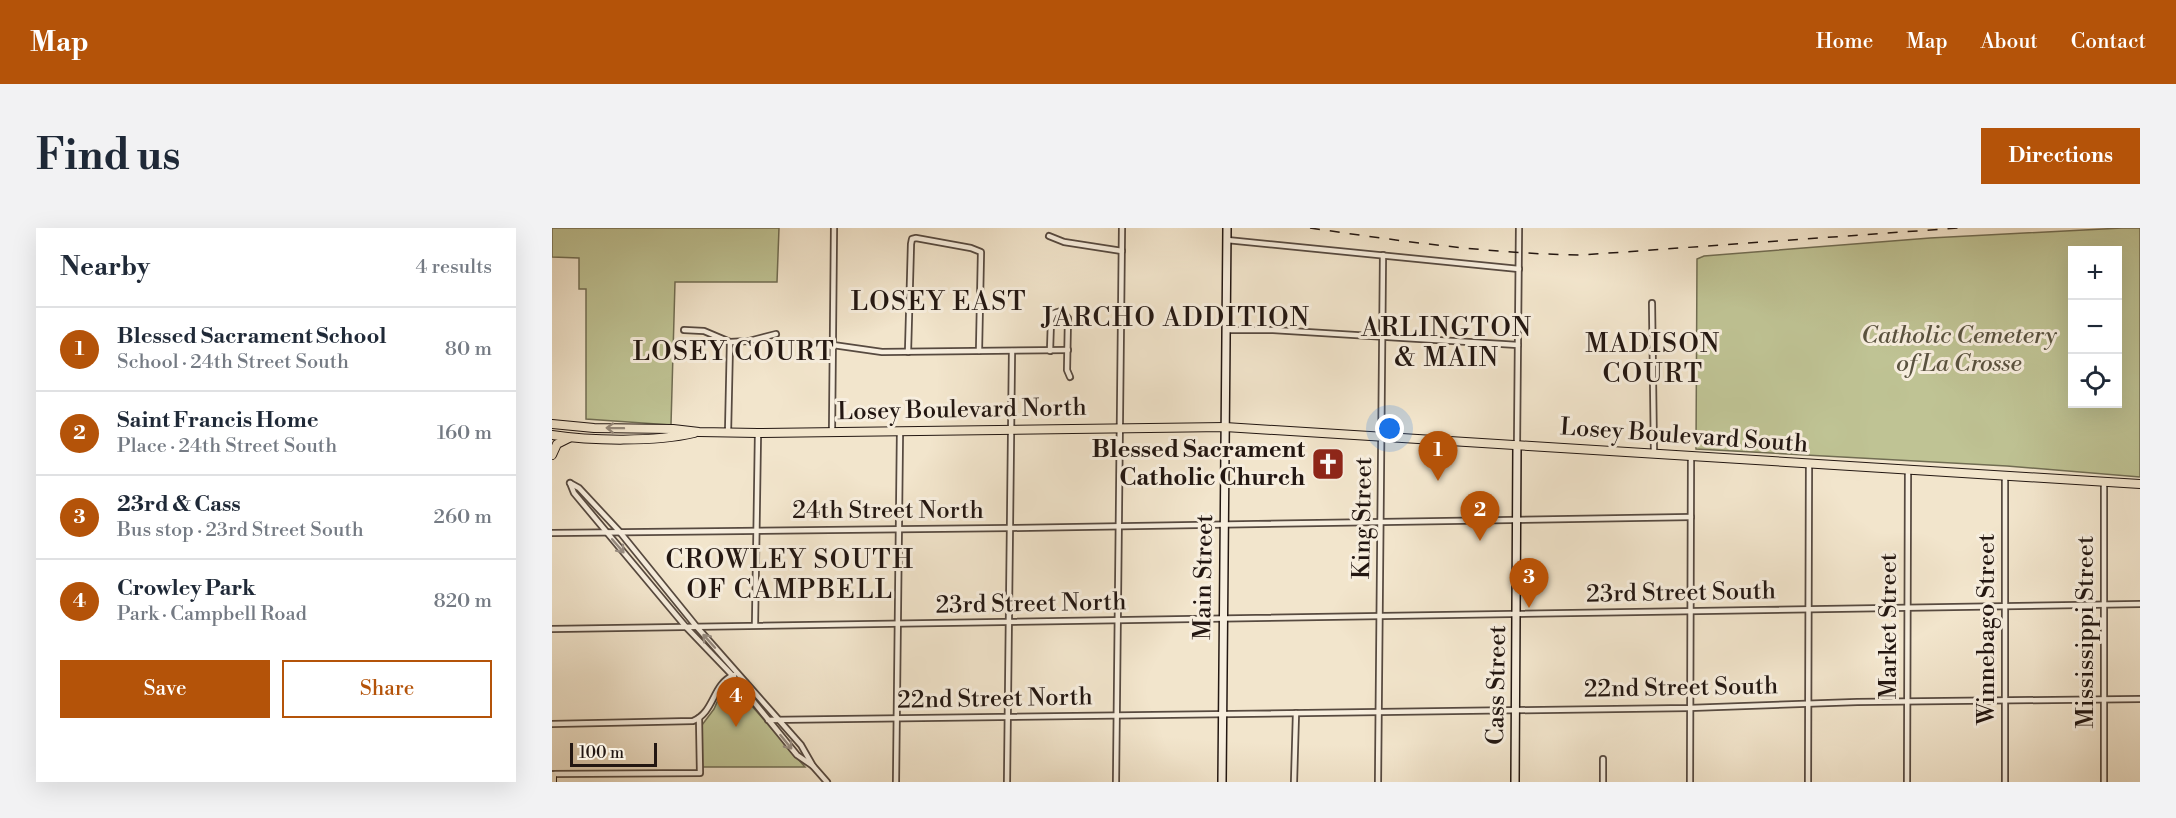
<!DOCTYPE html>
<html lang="en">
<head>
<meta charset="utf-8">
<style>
  :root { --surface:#fff; --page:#f2f2f3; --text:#1f2937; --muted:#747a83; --line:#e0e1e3; --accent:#b45309 }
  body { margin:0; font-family:"Libre Bodoni",serif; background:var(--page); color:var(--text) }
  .controls { position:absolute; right:18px; top:18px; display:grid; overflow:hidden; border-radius:0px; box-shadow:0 6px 24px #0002 }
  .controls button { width:54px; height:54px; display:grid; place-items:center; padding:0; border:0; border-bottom:2px solid var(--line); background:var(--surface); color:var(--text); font:30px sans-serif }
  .scale { position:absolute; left:18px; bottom:15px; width:87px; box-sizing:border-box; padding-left:6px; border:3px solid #231712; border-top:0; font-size:16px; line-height:21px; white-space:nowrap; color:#231712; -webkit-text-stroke:4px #f7eede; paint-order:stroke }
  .you { position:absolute; left:838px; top:201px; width:21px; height:21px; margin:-15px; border:4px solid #fff; border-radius:50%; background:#1a73e8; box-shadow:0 0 0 9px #1a73e833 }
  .badge { display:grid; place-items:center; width:39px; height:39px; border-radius:50%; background:var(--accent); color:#fff; font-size:20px; font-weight:700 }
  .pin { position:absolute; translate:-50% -50px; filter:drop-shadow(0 2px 3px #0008) }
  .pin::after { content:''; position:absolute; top:32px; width:21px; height:18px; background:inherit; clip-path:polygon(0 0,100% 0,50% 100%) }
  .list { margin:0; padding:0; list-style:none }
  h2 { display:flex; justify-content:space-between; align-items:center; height:78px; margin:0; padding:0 24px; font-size:26px }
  h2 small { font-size:20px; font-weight:400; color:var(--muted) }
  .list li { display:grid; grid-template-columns:39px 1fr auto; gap:18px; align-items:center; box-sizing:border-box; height:84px; padding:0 24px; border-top:2px solid var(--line) }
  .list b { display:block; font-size:22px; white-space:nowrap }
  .list p { margin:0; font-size:20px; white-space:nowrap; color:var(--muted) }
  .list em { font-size:20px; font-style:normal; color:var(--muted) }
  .actions { display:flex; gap:12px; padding:18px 24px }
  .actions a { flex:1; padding:14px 0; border:2px solid var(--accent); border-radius:0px; text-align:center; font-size:21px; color:var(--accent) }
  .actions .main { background:var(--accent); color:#fff }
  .icon { flex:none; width:33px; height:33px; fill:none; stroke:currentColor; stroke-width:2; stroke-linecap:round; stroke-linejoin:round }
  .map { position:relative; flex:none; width:1588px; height:554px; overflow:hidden; border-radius:0px }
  header { display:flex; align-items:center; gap:36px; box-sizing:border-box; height:84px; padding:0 30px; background:var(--accent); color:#fff }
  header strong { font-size:28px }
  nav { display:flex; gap:33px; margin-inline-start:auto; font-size:21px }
  .intro { display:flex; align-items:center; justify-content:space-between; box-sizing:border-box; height:144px; padding:0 36px }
  h1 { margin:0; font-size:42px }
  .button { padding:15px 27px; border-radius:0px; background:var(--accent); color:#fff; font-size:21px; font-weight:700 }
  main { display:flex; gap:36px; padding:0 36px }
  aside { flex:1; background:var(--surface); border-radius:0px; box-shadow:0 6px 24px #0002 }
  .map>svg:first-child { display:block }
  .green { fill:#bfc394; stroke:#716d53; stroke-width:1.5; fill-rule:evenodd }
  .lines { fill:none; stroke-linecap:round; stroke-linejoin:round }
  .street-casing { stroke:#574a40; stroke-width:8 }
  .secondary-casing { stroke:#231712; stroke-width:10 }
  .primary-casing { stroke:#231712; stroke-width:10 }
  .street { stroke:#f7eede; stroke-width:4.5 }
  .secondary { stroke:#f7eede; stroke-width:7 }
  .primary { stroke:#f2e5cc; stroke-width:8 }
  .rail { stroke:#231712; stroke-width:1.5; stroke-dasharray:10 10; stroke-linecap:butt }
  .oneway { stroke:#958878 }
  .oneway2 { stroke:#988d82 }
  .labels { text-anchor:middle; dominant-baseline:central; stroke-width:6; stroke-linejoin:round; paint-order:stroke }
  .park-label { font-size:24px; font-style:italic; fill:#5a5340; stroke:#f7eede }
  .street-label { font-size:24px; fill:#231712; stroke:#f7eede }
  .poi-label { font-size:24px; font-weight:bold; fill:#231712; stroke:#f7eede; text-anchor:end }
  .neighbourhood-label { font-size:26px; letter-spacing:1.5px; fill:#231712; stroke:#f7eede }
</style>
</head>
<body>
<header>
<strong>Map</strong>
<nav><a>Home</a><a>Map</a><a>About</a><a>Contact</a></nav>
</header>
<div class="intro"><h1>Find us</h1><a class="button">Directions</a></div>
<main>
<aside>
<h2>Nearby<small>4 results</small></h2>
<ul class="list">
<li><span class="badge">1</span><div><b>Blessed Sacrament School</b><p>School · 24th Street South</p></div><em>80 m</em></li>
<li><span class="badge">2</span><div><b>Saint Francis Home</b><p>Place · 24th Street South</p></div><em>160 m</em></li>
<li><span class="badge">3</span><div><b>23rd &amp; Cass</b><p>Bus stop · 23rd Street South</p></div><em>260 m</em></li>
<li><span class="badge">4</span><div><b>Crowley Park</b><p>Park · Campbell Road</p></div><em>820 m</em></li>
</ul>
<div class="actions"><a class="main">Save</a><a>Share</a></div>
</aside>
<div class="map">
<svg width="1588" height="554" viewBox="0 0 1588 554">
  <rect width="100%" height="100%" fill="#f2e5cc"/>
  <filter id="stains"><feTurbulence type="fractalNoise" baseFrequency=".00333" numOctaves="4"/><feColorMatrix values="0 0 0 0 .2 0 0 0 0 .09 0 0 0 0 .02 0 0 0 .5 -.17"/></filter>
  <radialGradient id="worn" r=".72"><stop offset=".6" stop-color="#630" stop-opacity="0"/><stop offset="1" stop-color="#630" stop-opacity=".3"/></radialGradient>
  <!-- green -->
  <g class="green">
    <polygon points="0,0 227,0 225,54 123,54 119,197 34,191 34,61 27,61 27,30 0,29"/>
    <path d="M1570,0H1588V249L1455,238L1144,221L1145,31L1152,28L1378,10ZM1520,22H1566V176H1520Z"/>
    <polygon points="179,457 185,461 253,539 150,539 150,497 162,481 170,463"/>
  </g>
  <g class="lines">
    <!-- street casing -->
    <g class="street-casing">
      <g id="street">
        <polyline points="497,8 512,14 570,23"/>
        <polyline points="675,12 967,41"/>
        <polyline points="1100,75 1102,226"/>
        <polyline points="132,102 152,103 178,114 197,113 224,106"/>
        <polyline points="675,102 721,102 966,117"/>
        <polyline points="281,117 330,124 516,122"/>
        <polyline points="498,123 499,92 502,85 509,83 516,90 515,142 518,149"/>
        <polyline points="356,124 359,16 360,11 364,10 419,20 429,24 427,123"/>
        <polyline points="280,203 282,0"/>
        <polyline points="176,205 178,114"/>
        <polyline points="965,217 967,0"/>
        <polyline points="18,255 27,260 67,303 144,398 249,517 261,538 275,554"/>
        <polyline points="18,255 22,265 134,399 180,447 245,527 261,538"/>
        <polyline points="0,305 458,300 1139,289"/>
        <polyline points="203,397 206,205"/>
        <polyline points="0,401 1588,376"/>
        <polyline points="216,492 1137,480 1305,474 1588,471"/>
        <path d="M0,496L141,493C163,484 160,456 182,447"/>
        <polyline points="1051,531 1051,554"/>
        <polyline points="0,546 148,545 147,490"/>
        <polyline points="344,554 348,203"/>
        <polyline points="455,554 460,123"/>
        <polyline points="564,554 570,0"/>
        <polyline points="742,554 744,485"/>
        <polyline points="826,554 831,27"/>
        <polyline points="1138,554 1139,229"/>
        <polyline points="1256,554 1257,236"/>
        <polyline points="1355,554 1356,243"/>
        <polyline points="1453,554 1453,248"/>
        <polyline points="1552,554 1552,254"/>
      </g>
    </g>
    <!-- secondary casing -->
    <g class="secondary-casing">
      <g id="secondary">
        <polyline points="670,554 675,0"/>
        <polyline points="963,554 965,217"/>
      </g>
    </g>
    <!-- primary casing -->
    <g class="primary-casing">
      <g id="primary">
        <polyline points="0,196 42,200 121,201 147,204 206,205 673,199 1588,256"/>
        <path d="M0,207C39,213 104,214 142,205"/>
        <polyline points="0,227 5,216 17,210"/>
        <polyline points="0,548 0,554"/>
      </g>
    </g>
    <!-- street -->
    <use href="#street" class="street"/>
    <!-- secondary -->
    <use href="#secondary" class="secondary"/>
    <!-- primary -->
    <use href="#primary" class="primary"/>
    <!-- rail -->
    <path class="rail" d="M758,0C848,13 939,26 1030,27L1406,0"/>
  </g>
  <!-- one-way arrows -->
  <defs><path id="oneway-shaft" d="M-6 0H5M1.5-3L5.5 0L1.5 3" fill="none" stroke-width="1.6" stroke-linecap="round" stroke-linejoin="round" transform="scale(1.5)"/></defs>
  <use class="oneway" href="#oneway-shaft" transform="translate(63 200) rotate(-179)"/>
  <g class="oneway2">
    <use href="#oneway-shaft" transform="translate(66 318) rotate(49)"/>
    <use href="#oneway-shaft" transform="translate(157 413) rotate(-132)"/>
    <use href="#oneway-shaft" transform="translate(234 514) rotate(51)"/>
  </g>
  <!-- icons -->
  <defs>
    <g id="church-square" transform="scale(1.725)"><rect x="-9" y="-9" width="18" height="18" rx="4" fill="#8f2418" stroke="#f7eede"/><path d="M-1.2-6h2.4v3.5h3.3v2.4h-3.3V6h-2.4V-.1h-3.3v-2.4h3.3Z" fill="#fff"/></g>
  </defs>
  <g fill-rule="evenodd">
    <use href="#church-square" x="776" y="236"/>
  </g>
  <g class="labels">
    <!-- park labels -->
    <g class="park-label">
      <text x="1407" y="108">Catholic Cemetery<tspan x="1407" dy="28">of La Crosse</tspan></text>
    </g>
    <!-- street labels -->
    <g class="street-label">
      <text transform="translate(410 182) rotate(-1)">Losey Boulevard North</text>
      <text transform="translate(1132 208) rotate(4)">Losey Boulevard South</text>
      <text x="336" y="283">24th Street North</text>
      <text transform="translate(811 290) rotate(-89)">King Street</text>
      <text transform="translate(652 349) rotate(-89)">Main Street</text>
      <text transform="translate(1129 365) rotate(-1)">23rd Street South</text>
      <text transform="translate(479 376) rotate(-1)">23rd Street North</text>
      <text transform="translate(1337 398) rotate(-90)">Market Street</text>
      <text transform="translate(1435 401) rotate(-90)">Winnebago Street</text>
      <text transform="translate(1534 404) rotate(-90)">Mississippi Street</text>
      <text transform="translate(945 457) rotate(-89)">Cass Street</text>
      <text transform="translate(1129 460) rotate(-1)">22nd Street South</text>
      <text transform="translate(443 471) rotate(-1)">22nd Street North</text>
    </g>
    <!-- poi labels -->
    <g class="poi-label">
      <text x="753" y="222">Blessed Sacrament<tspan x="753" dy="28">Catholic Church</tspan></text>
    </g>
    <!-- neighbourhood labels -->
    <g class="neighbourhood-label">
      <text x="387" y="74">LOSEY EAST</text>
      <text x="624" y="90">JARCHO ADDITION</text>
      <text x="895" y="100">ARLINGTON<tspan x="895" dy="30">&amp; MAIN</tspan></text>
      <text x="1101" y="116">MADISON<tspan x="1101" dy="30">COURT</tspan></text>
      <text x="182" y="124">LOSEY COURT</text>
      <text x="238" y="332">CROWLEY SOUTH<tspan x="238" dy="30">OF CAMPBELL</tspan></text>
    </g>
  </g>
  <rect width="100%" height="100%" filter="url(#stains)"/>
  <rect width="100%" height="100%" fill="url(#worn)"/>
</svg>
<div class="controls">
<button>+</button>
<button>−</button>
<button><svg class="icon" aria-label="locate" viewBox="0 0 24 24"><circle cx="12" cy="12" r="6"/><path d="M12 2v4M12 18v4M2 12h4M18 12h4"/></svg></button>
</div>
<div class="scale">100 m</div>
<div class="you"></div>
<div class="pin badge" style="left:886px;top:253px">1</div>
<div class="pin badge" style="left:928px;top:313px">2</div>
<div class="pin badge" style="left:977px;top:380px">3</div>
<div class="pin badge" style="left:184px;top:499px">4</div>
</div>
</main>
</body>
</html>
